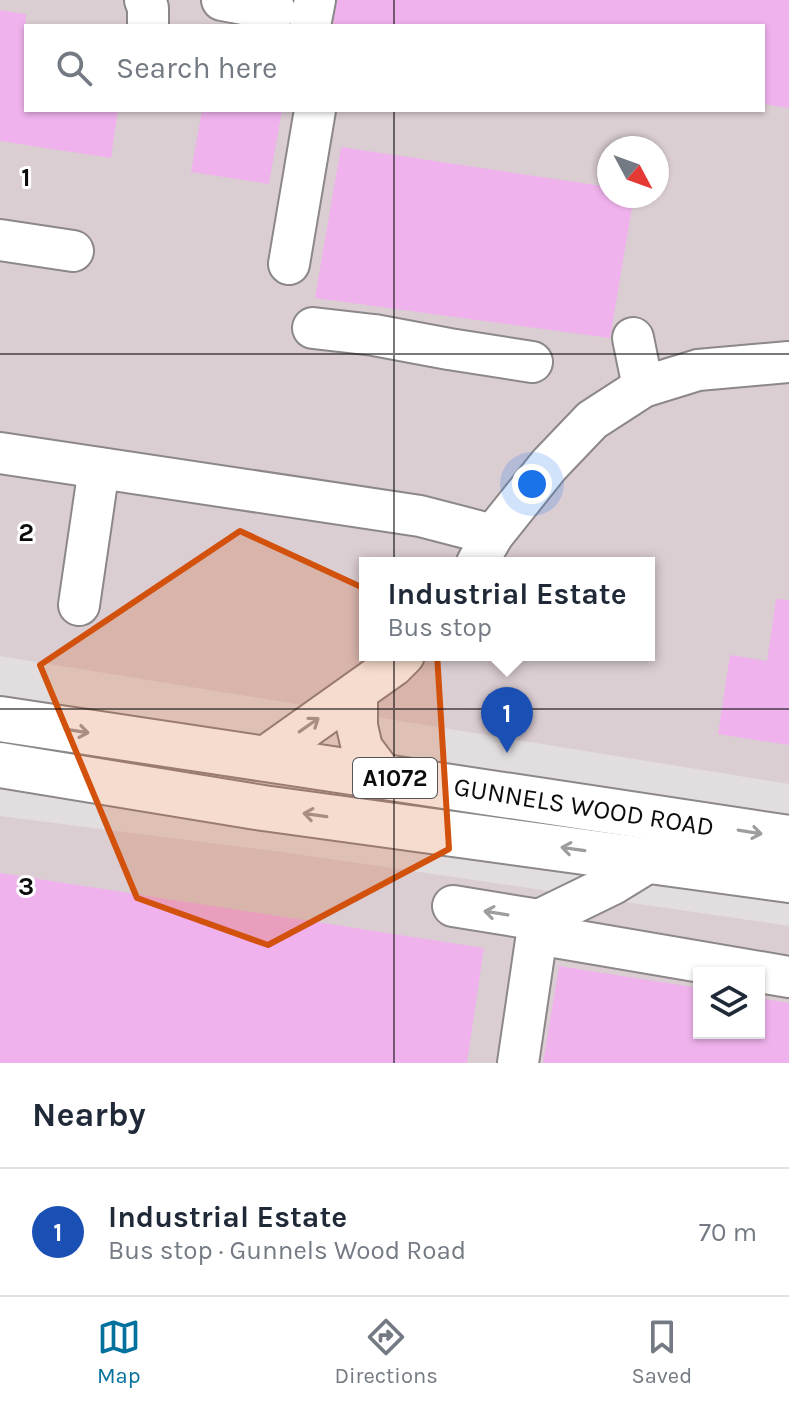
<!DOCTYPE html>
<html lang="en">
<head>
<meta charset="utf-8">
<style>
  :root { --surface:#fff; --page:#f6f6f7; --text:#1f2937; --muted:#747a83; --line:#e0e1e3; --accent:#03719d }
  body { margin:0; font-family:Karla,sans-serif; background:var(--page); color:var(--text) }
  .controls { position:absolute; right:24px; bottom:24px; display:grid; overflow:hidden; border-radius:0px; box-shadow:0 2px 6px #0004 }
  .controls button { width:72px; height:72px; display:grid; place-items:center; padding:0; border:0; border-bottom:2px solid var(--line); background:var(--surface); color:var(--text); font:40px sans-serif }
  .compass { position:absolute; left:597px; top:136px; width:72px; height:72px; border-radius:50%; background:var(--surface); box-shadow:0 2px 6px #0004; rotate:131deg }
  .you { position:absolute; left:532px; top:484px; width:28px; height:28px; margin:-20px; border:6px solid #fff; border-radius:50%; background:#1a73e8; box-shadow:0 0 0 12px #1a73e833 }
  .badge { display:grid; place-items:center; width:52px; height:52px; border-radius:50%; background:var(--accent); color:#fff; font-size:26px; font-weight:700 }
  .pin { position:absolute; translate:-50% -66px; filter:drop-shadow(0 2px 4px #0008) }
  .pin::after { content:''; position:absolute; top:42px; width:28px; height:24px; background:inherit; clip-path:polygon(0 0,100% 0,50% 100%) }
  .popup { position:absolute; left:359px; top:557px; width:296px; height:104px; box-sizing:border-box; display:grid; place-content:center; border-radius:0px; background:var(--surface); filter:drop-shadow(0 2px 6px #0005); font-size:26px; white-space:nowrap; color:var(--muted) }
  .popup b { font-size:30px; color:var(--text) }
  .popup::after { content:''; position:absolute; left:50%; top:100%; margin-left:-16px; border:16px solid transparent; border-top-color:var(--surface) }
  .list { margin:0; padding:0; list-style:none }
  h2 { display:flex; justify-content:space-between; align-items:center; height:104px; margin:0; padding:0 32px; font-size:34px }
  h2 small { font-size:26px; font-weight:400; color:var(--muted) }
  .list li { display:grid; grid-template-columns:52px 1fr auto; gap:24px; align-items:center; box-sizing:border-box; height:128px; padding:0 32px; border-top:2px solid var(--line) }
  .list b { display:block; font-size:30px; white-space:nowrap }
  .list p { margin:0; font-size:26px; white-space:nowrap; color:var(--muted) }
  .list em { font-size:26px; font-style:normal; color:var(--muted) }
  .icon { flex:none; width:44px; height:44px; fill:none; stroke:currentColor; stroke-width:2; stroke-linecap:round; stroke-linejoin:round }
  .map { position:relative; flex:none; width:789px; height:1063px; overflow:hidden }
  .search { position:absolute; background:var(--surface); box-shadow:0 2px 6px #0004; left:24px; right:24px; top:24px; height:88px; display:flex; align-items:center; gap:20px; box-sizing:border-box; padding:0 28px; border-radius:0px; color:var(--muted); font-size:30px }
  .sheet { height:232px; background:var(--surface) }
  nav { display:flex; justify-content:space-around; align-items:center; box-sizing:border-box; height:112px; border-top:2px solid var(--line); background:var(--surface); font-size:22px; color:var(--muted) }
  nav a { display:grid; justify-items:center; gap:4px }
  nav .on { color:var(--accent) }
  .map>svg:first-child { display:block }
  .built { fill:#dbced3; fill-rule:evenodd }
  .building { fill:#efb2ec }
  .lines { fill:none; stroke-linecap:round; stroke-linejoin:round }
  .minor-casing { stroke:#8c8789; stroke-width:44 }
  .major-casing { stroke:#8c8789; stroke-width:48 }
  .minor { stroke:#fff; stroke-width:40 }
  .major { stroke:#fff; stroke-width:44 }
  .oneway { stroke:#9e9d9e }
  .marked { fill:#d2510c; fill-opacity:0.2; stroke:#d2510c; stroke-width:6; stroke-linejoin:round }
  .grid { fill:none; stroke:#0d0b0c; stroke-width:2; stroke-opacity:0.55 }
  .labels { text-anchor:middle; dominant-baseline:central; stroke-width:6; stroke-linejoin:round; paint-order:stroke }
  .shield { fill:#fff; stroke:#565455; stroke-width:2 }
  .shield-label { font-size:24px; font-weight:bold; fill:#0d0b0c }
  .street-label { font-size:26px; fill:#0d0b0c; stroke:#fff }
  .grid-label { font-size:26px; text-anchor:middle; font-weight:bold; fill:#0d0b0c; stroke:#fff; stroke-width:6; stroke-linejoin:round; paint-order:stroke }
</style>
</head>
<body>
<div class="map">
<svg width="789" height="1063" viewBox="0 0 789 1063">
  <rect width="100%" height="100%" fill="#e2dddf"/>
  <!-- built -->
  <g class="built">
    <path d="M0,0H789V784L0,656ZM26,26H763V110H26ZM609,148H657V196H609ZM365,563H649V655H365Z"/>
    <path d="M0,816L282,852L789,926V1063H0ZM699,973H759V1033H699Z"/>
  </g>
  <!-- building -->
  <g class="building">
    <polygon points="337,0 789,0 789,108 763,104 763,26 333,26"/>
    <polygon points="0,10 26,14 26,110 118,110 111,158 0,141"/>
    <polygon points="202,110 282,110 269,184 191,172"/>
    <polygon points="341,147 609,187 609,196 634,196 610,338 315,298"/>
    <polygon points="776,599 789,600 789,745 718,734 730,655 767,661"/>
    <polygon points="0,873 484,948 467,1063 0,1063"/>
    <polygon points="559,966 699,988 699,1033 759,1033 759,998 789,1003 789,1063 543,1063"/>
  </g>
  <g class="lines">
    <!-- minor casing -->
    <g class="minor-casing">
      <g id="minor">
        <polyline points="145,0 148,8 148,26"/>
        <polyline points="222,0 275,10"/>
        <polyline points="310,26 315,0"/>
        <polyline points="0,240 73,251"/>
        <polyline points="289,264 315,110"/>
        <polyline points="313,328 374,335 449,349 532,362"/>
        <polyline points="633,338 643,387"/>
        <polyline points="0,453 420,516 493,535"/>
        <polyline points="477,563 493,535 549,465 592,420 643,387 698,370 789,362"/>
        <polyline points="79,605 99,468"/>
        <polyline points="357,692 357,726 362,748 384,777"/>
        <polyline points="262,759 393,666 404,655"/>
        <polyline points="453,906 539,920"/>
        <polyline points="539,920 613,884 652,860"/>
        <polyline points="537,934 789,977"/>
        <polyline points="518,1063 539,920"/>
      </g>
    </g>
    <!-- major casing -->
    <g class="major-casing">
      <g id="major">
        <polyline points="0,719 789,838"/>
        <polyline points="0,765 263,808 789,880"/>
      </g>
    </g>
    <!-- minor -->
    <use href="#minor" class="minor"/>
    <!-- major -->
    <use href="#major" class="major"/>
  </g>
  <!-- one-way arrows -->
  <defs><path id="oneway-shaft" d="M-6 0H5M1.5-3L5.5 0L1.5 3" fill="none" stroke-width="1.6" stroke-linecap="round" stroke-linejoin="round" transform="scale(2)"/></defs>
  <g class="oneway">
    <use href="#oneway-shaft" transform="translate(309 725) rotate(-35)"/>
    <use href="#oneway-shaft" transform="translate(77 731) rotate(9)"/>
    <use href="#oneway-shaft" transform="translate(315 815) rotate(-172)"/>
    <use href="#oneway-shaft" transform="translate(750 832) rotate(9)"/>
    <use href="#oneway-shaft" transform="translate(573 849) rotate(-172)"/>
    <use href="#oneway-shaft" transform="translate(496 913) rotate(-171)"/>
  </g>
  <!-- marked area -->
  <path class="marked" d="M240,531L435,621L449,849L268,945L137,898L40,665Z"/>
  <!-- grid -->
  <path class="grid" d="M394,0V26M394,110V1063M0,354H789M0,709H789"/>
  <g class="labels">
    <!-- shield labels -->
    <rect class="shield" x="353" y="758" width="84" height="40" rx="6"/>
    <g class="shield-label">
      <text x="395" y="778">A1072</text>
    </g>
    <!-- street labels -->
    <g class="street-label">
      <text transform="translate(584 807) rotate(9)">GUNNELS WOOD ROAD</text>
    </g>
  </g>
  <g class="grid-label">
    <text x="26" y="186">1</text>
    <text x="26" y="541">2</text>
    <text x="26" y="895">3</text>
  </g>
</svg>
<div class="controls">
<button><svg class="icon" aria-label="layers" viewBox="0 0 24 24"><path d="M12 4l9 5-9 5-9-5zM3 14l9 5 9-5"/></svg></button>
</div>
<svg class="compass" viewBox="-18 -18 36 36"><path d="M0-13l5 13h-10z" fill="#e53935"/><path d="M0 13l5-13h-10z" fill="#747a83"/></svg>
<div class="you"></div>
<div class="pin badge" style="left:507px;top:753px;background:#1a4fb4">1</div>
<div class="popup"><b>Industrial Estate</b>Bus stop</div>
<div class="search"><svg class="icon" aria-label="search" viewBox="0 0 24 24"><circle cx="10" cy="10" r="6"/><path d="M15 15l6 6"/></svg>Search here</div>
</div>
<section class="sheet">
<h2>Nearby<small></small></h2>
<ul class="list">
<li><span class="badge" style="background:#1a4fb4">1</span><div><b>Industrial Estate</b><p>Bus stop · Gunnels Wood Road</p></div><em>70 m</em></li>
</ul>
</section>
<nav>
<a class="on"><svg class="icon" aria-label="map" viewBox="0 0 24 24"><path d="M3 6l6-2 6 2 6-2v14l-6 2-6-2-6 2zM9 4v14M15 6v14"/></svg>Map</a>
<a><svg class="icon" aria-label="directions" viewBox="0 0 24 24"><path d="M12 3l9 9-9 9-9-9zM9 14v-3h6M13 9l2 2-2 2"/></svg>Directions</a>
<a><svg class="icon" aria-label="saved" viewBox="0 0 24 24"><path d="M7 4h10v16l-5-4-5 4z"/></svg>Saved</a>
</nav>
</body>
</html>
